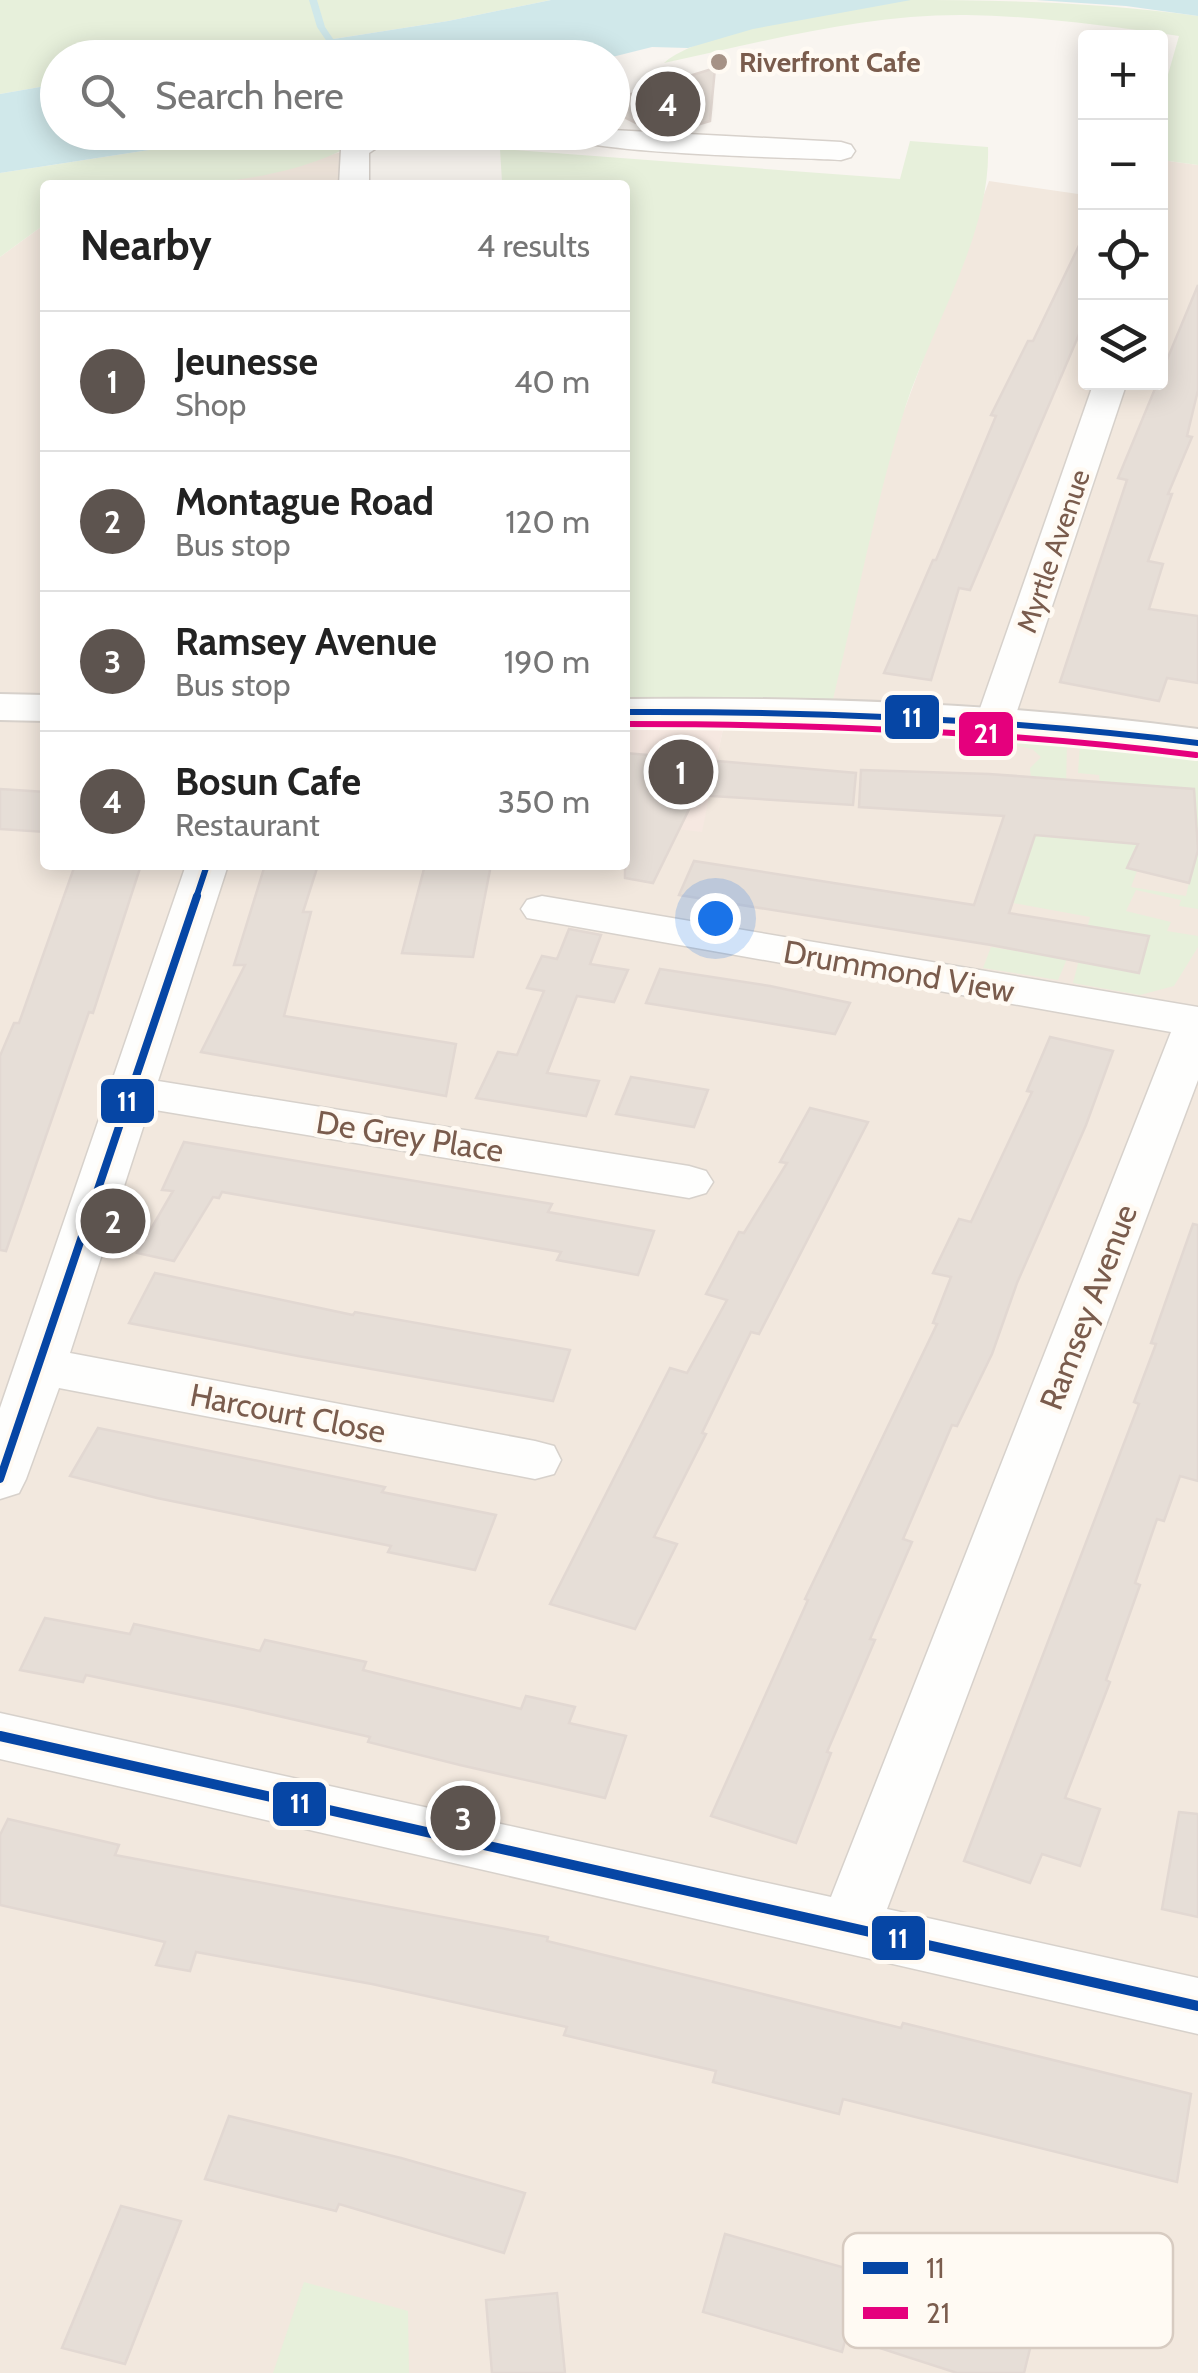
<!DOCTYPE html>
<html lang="en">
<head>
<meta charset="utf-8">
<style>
  :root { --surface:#fff; --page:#f2f2f2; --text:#222; --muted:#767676; --line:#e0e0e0; --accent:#5d544f }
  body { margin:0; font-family:Cabin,sans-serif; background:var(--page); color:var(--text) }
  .controls { position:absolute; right:30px; top:30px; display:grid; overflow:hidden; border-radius:10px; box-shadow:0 5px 25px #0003 }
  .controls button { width:90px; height:90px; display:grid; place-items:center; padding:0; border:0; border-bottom:2px solid var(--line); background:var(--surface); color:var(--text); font:50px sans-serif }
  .you { position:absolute; left:715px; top:918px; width:35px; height:35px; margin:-25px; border:8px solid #fff; border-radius:50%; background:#1a73e8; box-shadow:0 0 0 15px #1a73e833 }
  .badge { display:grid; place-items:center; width:65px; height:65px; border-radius:50%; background:var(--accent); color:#fff; font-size:32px; font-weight:700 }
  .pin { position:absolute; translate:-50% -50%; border:5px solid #fff; box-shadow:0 2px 10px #0006 }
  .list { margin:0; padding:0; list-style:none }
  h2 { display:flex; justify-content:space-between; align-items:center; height:130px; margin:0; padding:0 40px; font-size:42px }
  h2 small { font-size:32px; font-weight:400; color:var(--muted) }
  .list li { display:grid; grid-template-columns:65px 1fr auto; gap:30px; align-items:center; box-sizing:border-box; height:140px; padding:0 40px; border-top:2px solid var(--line) }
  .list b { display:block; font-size:38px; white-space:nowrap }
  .list p { margin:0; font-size:32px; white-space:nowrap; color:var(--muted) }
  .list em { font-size:32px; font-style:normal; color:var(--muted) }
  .icon { flex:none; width:55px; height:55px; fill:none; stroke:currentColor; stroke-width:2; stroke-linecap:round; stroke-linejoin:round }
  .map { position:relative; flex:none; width:1198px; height:2373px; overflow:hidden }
  .search { position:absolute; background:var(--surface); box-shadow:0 5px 25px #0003; left:40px; top:40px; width:590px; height:110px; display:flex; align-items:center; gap:25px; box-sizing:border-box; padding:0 35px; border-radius:55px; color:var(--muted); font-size:38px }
  .panel { position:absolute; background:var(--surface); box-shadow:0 5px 25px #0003; left:40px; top:180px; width:590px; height:690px; border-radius:10px }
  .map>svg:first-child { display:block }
  .residential { fill:#f2e8de }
  .commercial { fill:#f6e8e1 }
  .green { fill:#e7f0db; fill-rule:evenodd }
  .water { fill:#d0e8ea }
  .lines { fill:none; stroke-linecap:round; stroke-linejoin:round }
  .stream { fill:#d0e8ea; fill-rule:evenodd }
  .building { fill:#e6ded7; stroke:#e2d8d2; stroke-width:2.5 }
  .minor-casing { stroke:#d7d1cb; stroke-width:3 }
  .tertiary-casing { stroke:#d7d1cb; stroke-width:4 }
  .minor { fill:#fefefd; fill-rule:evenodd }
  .tertiary { fill:#fefefd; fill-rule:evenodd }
  .bus-1-far2-casing { stroke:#fffaf3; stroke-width:12 }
  .bus-1-far1-casing { stroke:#fffaf3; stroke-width:15 }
  .bus-1-casing { stroke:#fffaf3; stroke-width:18 }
  .bus-2-casing { stroke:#fffaf3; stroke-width:12 }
  .bus-1-far2 { stroke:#0646a5; stroke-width:6 }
  .bus-1-far1 { stroke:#0646a5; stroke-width:8 }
  .bus-1 { stroke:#0646a5; stroke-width:10 }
  .bus-2 { stroke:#e5007d; stroke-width:6 }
  .poi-dot { fill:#a69286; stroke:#fffaf3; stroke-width:4 }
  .labels { text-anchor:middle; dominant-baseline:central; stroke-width:9; stroke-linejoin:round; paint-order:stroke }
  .far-poi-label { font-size:28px; font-weight:bold; fill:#7a5c4d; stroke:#fffaf3; text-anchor:start }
  .far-street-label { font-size:28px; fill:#7a5c4d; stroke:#fffaf3 }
  .street-label { font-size:32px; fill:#7a5c4d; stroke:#fffaf3 }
  .key { fill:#fffaf3; stroke:#d7cbc1; stroke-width:2.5 }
  .key-label { font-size:28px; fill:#7a5c4d }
  .line-badge { stroke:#fffaf3; stroke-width:4 }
  .badge-label { font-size:28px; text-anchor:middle; font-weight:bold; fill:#fff }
</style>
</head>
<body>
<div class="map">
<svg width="1198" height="2373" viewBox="0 0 1198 2373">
  <rect width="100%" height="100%" fill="#f9f5f0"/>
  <!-- residential -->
  <g class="residential">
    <polygon points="345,151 364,185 118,185 226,182"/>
    <polygon points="1161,160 1198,165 1198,2373 0,2373 0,257 45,224 45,865 625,865 711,786 729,700 905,408 989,181 1085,195 1086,382 1160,382"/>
  </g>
  <!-- commercial -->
  <polygon class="commercial" points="625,700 729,700 702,832 625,823"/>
  <!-- green -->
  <g class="green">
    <polygon points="0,0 551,0 448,21 219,57 58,58 57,84 0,94"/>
    <path d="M902,0C1002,0 1099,2 1198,16V165L1161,160V99L1179,36C1108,26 1037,16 966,15C864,14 762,42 664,63C702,29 847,10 902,0Z"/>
    <path d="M260,133H373C278,195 154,185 45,185V224L0,257V173Z"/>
    <path d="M910,141L988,147C991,234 932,325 905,408C875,503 857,602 833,699L625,700V185H445L502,182L500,149L900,179Z"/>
    <path d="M1014,736L1067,740L1065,838L1084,839L1100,784L1099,775L1078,773L1080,743L1198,757V909L1179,906L1181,900L1136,890L1126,911L1171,922L1167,931L1198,936V947L1174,986L1140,995L1073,983L1090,917L1013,903L1019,884L1000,880L1031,779L1030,768L1041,757L1032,749L1013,745ZM1132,858L1192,869L1186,896L1131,887L1137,871L1127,868ZM1097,929L1148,937L1139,973L1087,964Z"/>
    <polygon points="991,947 1067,959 1058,980 983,968"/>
    <polygon points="304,2282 408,2311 409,2373 273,2373"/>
  </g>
  <!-- water -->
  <g class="water">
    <polygon points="551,0 911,0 753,29 688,48 652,47 612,57 219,57 448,21"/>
    <polygon points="1036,0 1198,0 1198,16 1126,6"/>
    <polygon points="57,84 58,132 260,133 0,173 0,94"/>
  </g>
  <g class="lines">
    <!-- stream -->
    <polygon class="stream" points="309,0 317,0 325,27 346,58 338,58 317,27"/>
  </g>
  <!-- building -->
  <g class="building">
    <polygon points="715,68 710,121 680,130 646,128 612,111 612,100"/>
    <polygon points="1086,231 1086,318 970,590 959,588 931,680 884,673 933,560 936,560 996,416 991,415 1028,341 1033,341"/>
    <polygon points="1198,285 1198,390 1187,436 1192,437 1168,494 1172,494 1148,561 1163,564 1149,609 1198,616 1198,683 1167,678 1159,701 1060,682 1127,480 1118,478"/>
    <polygon points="625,753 856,773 853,805 696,795 653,883 625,878"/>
    <polygon points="861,770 989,774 1194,789 1198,850 1189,883 1127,868 1138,844 1035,835 1009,913 1149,936 1139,973 991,945 679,895 694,861 974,905 1004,816 859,807"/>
    <polygon points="0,789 45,792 45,832 0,829"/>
    <polygon points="75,865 141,865 93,1013 89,1012 6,1251 0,1250 0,1056 14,1023 19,1023"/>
    <polygon points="265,865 318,865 303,912 311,912 284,1016 456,1044 446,1096 201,1052 245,965 234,965"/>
    <polygon points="425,865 491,865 473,957 402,953"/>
    <polygon points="569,929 601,935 590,964 628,970 614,1002 577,996 547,1073 599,1081 586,1116 476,1098 498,1052 517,1055 544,991 527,988 542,956 557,959"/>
    <polygon points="660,969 770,986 850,1003 835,1034 646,1003"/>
    <polygon points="1050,1037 1113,1051 1086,1125 1017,1283 992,1354 957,1426 952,1425 903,1539 912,1542 870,1639 875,1640 827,1752 831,1753 796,1843 711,1816 808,1600 805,1599 937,1324 933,1323 951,1277 933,1273 959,1219 971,1222 1032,1092 1027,1091"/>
    <polygon points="631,1077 708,1090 694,1127 616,1114"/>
    <polygon points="810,1108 868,1122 759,1334 751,1332 702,1433 706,1434 654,1537 677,1544 635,1629 550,1604 670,1368 687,1373 727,1300 706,1294 739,1232 744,1233 787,1163 780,1162"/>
    <polygon points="184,1142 552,1204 548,1212 654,1231 638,1275 557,1260 561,1252 222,1192 219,1198 213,1197 174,1261 137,1253 173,1191 162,1190"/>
    <polygon points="1193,1224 1198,1225 1198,1481 1180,1476 1164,1521 1157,1519 1135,1583 1140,1585 1106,1680 1110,1682 1065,1798 1100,1809 1080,1866 1042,1854 1030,1883 964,1861 1139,1404 1134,1402 1156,1344 1151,1343"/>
    <polygon points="155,1273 353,1315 355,1312 570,1350 553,1401 298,1356 129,1323"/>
    <polygon points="98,1428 385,1487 382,1492 496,1515 475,1570 388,1552 391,1546 157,1498 70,1476"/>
    <polygon points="45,1618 130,1634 134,1624 260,1651 265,1640 366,1662 363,1670 521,1709 526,1696 575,1707 569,1723 626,1736 605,1798 460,1765 368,1742 370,1737 235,1706 86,1675 83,1682 20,1670"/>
    <polygon points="1179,1812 1198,1814 1198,1917 1162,1909"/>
    <polygon points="8,1819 119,1845 115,1855 548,1937 547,1941 901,2028 903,2023 1191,2094 1177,2182 843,2099 839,2114 713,2082 716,2071 564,2035 567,2027 372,1984 196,1952 190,1971 156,1965 165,1942 0,1905 0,1835"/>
    <polygon points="229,2116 401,2158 525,2193 504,2253 339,2204 336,2211 205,2179"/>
    <polygon points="121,2206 181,2221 125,2364 62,2348"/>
    <polygon points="725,2234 884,2279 885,2275 1036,2324 1024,2373 957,2373 846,2337 842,2352 703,2312"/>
    <polygon points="557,2293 565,2373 492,2373 486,2300"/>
  </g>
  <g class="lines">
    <!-- minor casing -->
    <g class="minor-casing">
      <g id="minor">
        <path d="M612,130L841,142L851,145L855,151L851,157L841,160C798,157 573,155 554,132Z"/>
        <polygon points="365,132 401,132 369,153 369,185 339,185 341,149"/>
        <polygon points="1094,382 1127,382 1014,720 1009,728 995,732 981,728 976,720"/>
        <polygon points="186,865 228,865 158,1081 689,1166 706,1171 713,1182 706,1193 689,1198 149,1109 70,1353 535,1441 554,1446 561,1460 554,1474 535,1479 59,1388 26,1479 19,1493 0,1499 0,1408"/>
        <polygon points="542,896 1198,1007 1198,1080 887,1909 1198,1978 1198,2034 0,1759 0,1713 831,1897 1171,1032 527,918 521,909 527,900"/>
      </g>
    </g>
    <!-- tertiary casing -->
    <g class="tertiary-casing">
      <g id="tertiary">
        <polygon points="0,694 45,695 45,721 0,720"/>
        <path d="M625,699C817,697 1007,703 1198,729V757C1007,730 817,724 625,725Z"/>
      </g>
    </g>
    <!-- minor -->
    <use href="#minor" class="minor"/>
    <!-- tertiary -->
    <use href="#tertiary" class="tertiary"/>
    <!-- bus-1-far2 casing -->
    <g class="bus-1-far2-casing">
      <g id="bus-1-far2">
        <path d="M625,712C817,711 1007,719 1198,743"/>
        <polyline points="196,898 207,865"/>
      </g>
    </g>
    <!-- bus-1-far1 casing -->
    <g class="bus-1-far1-casing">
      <polyline id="bus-1-far1" points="0,1479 197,896"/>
    </g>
    <!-- bus-1 casing -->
    <g class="bus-1-casing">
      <polyline id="bus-1" points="0,1736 1198,2006"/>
    </g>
    <!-- bus-2 casing -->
    <g class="bus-2-casing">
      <path id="bus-2" d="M625,724C816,724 1006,731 1196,755"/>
    </g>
    <!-- bus-1-far2 -->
    <use href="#bus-1-far2" class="bus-1-far2"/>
    <!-- bus-1-far1 -->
    <use href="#bus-1-far1" class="bus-1-far1"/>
    <!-- bus-1 -->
    <use href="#bus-1" class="bus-1"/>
    <!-- bus-2 -->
    <use href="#bus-2" class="bus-2"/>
  </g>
  <!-- markers -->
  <circle class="poi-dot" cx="719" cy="62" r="10"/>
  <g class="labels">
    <!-- far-poi labels -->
    <g class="far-poi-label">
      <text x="739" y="62">Riverfront Cafe</text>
    </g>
    <!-- far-street labels -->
    <g class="far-street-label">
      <text transform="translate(1053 551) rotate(-71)">Myrtle Avenue</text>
    </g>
    <!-- street labels -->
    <g class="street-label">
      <text transform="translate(899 971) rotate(10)">Drummond View</text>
      <text transform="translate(410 1136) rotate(9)">De Grey Place</text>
      <text transform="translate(1088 1307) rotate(-69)">Ramsey Avenue</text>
      <text transform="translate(288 1413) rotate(11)">Harcourt Close</text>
    </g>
  </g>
  <!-- legend -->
  <rect x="843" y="2233" width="330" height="115" rx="15" class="key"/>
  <rect x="863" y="2262" width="45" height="12" fill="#0646a5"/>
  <rect x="863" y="2307" width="45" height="12" fill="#e5007d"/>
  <g class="key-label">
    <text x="926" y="2278">11</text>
    <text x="926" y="2323">21</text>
  </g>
  <g class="line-badge">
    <rect x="883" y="693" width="58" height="48" rx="10" fill="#0646a5"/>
    <rect x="957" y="710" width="58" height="48" rx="10" fill="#e5007d"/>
    <rect x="99" y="1077" width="57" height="48" rx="10" fill="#0646a5"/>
    <rect x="271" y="1780" width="57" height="48" rx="10" fill="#0646a5"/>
    <rect x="870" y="1914" width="57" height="48" rx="10" fill="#0646a5"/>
  </g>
  <g class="badge-label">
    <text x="912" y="727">11</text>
    <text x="986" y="743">21</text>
    <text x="127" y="1111">11</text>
    <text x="300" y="1813">11</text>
    <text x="898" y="1948">11</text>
  </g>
</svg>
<div class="controls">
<button>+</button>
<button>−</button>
<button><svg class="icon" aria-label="locate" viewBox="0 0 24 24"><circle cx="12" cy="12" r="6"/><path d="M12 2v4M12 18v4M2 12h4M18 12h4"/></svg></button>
<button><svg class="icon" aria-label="layers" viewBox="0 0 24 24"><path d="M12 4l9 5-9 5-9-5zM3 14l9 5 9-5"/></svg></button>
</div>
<div class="you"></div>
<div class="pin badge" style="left:681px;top:772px">1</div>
<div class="pin badge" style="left:113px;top:1221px">2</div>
<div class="pin badge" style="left:463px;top:1818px">3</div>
<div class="pin badge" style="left:668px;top:104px">4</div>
<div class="search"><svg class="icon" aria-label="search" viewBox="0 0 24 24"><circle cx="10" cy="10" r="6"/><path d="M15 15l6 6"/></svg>Search here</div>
<section class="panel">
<h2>Nearby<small>4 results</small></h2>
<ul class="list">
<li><span class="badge">1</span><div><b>Jeunesse</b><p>Shop</p></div><em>40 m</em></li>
<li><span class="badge">2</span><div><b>Montague Road</b><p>Bus stop</p></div><em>120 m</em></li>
<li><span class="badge">3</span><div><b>Ramsey Avenue</b><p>Bus stop</p></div><em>190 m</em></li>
<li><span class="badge">4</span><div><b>Bosun Cafe</b><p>Restaurant</p></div><em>350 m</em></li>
</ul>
</section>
</div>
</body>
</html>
